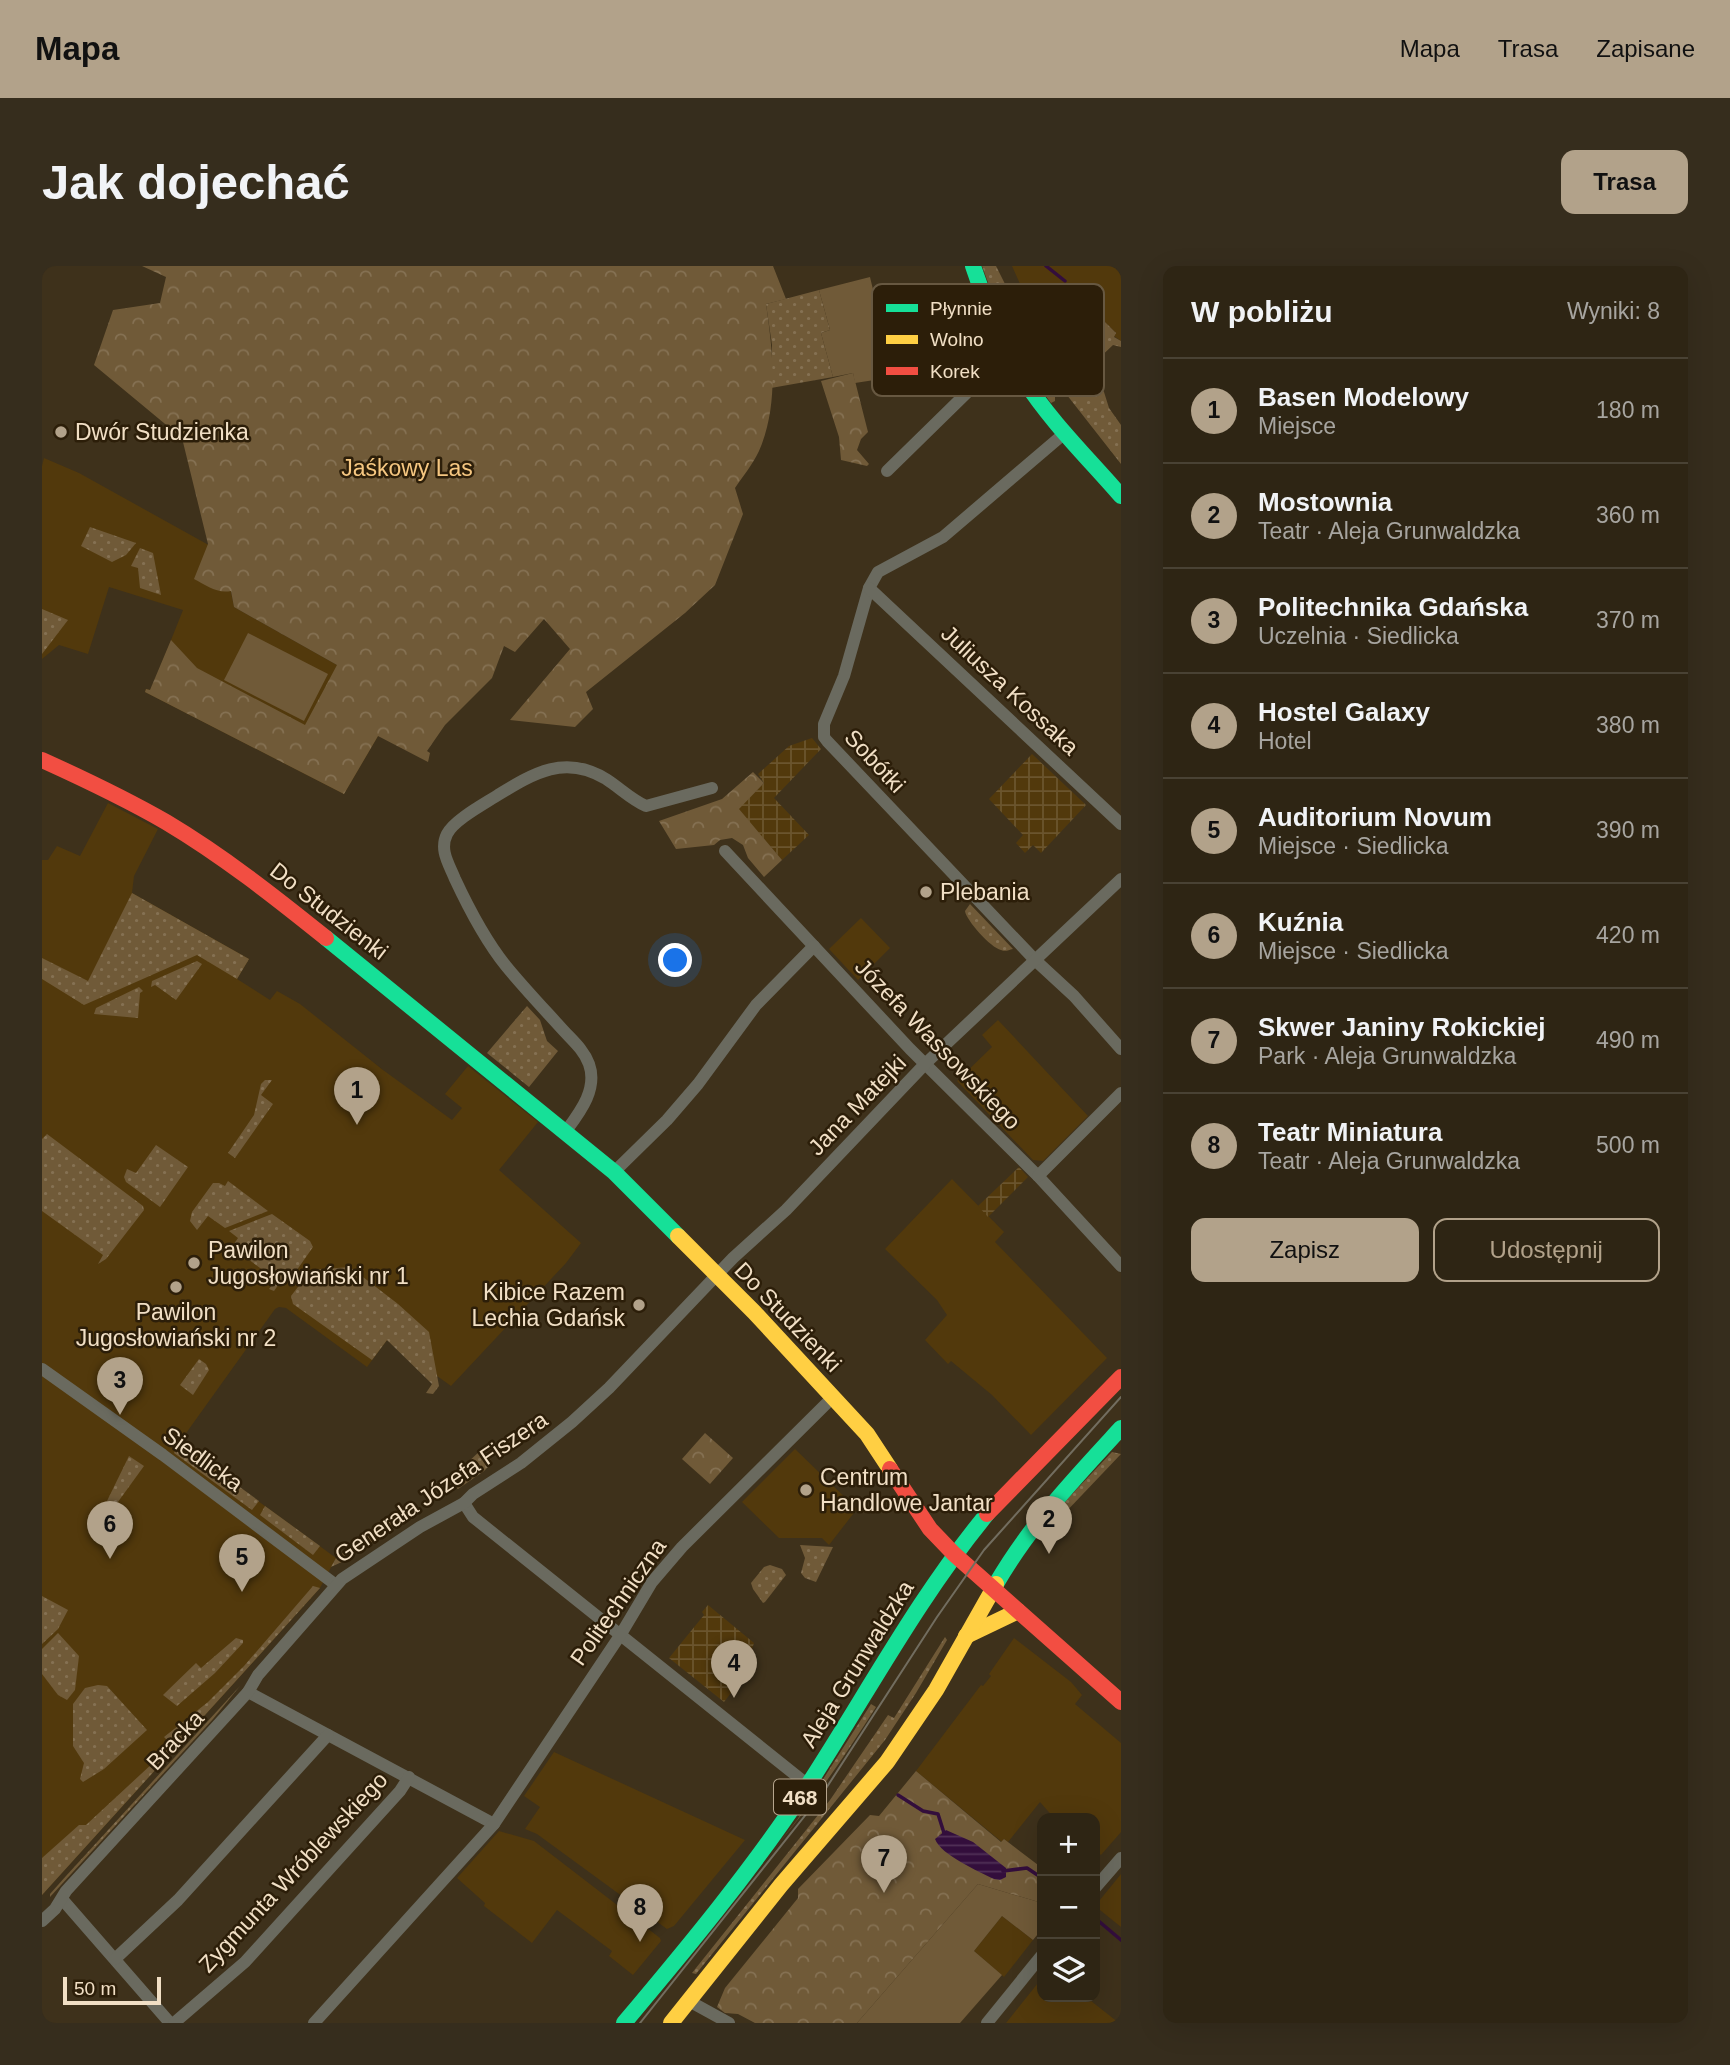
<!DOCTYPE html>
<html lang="pl">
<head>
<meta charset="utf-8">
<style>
  :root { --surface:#2e2514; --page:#362d1d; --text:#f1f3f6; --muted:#a7a5a0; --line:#494234; --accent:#b2a28a }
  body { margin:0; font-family:Helvetica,sans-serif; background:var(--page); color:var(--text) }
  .controls { position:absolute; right:21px; bottom:21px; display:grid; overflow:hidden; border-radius:14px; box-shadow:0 7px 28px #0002 }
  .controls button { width:63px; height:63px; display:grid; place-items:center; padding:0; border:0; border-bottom:2px solid var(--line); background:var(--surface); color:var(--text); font:35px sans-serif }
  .scale { position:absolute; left:21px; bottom:18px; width:98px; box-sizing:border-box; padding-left:7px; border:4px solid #f1dfc5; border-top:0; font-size:19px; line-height:24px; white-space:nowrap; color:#f1dfc5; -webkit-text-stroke:5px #2c1e09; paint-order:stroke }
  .you { position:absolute; left:634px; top:695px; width:24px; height:24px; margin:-18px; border:5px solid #fff; border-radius:50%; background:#1a73e8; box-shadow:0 0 0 10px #1a73e833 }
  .badge { display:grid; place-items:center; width:46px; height:46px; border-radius:50%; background:var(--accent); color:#111; font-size:23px; font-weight:700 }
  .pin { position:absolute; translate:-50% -58px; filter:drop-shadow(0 2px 4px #0008) }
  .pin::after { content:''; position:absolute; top:37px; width:24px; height:21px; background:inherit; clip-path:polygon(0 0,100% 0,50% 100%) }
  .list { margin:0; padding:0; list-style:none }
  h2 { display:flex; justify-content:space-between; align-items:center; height:91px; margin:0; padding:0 28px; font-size:30px }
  h2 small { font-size:23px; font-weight:400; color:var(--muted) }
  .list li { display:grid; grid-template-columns:46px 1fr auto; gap:21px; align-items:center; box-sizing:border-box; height:105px; padding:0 28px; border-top:2px solid var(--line) }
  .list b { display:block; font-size:26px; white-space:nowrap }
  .list p { margin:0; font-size:23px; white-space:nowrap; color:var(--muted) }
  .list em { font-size:23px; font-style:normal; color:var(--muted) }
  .actions { display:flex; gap:14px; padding:21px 28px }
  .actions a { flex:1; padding:16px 0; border:2px solid var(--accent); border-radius:14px; text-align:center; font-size:24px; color:var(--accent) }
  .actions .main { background:var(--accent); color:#111 }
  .icon { flex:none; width:38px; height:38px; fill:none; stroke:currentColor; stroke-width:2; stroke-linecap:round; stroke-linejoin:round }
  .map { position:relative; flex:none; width:1079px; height:1757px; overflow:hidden; border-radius:14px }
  header { display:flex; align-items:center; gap:42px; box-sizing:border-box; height:98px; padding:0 35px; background:var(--accent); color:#111 }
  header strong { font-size:33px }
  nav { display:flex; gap:38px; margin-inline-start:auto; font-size:24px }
  .intro { display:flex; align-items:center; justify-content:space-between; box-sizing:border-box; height:168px; padding:0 42px }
  h1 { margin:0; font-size:49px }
  .button { padding:18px 32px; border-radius:14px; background:var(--accent); color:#111; font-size:24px; font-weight:700 }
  main { display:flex; gap:42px; padding:0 42px }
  aside { flex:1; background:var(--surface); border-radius:14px; box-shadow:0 7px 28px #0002 }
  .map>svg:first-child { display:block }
  .built { fill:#52390c }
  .industrial { fill:url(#industrial-grid) }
  .grass { fill:url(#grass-dots) }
  .forest { fill:url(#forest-crowns) }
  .garden { fill:#705a38 }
  .water { fill:url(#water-rules) }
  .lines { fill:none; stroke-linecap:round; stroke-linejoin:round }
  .stream { stroke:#330e3c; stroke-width:3.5 }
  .street { stroke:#6a6a5f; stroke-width:12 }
  .fast { stroke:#16e098; stroke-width:16 }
  .slow { stroke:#ffcf43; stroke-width:16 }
  .jam { stroke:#f24e42; stroke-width:16 }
  .tram { stroke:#726d5f; stroke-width:2 }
  .poi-dot { fill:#b2a28a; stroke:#2c1e09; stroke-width:2.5 }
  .labels { text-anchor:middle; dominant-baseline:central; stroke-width:5; stroke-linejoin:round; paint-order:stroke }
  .shield { fill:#2c1e09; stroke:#b6a58d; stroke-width:2 }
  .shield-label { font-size:21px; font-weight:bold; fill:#f1dfc5 }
  .poi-label { font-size:23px; fill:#f1dfc5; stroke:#2c1e09; text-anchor:start }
  .park-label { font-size:23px; fill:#f6c781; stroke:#2c1e09 }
  .street-label { font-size:23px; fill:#f1dfc5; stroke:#2c1e09 }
  .key { fill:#2c1e09; stroke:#675841; stroke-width:2 }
  .key-label { font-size:19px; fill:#f1dfc5 }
</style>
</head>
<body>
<header>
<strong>Mapa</strong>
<nav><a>Mapa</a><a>Trasa</a><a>Zapisane</a></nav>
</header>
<div class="intro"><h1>Jak dojechać</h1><a class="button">Trasa</a></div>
<main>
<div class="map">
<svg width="1079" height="1757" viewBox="0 0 1079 1757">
  <defs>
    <pattern id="industrial-grid" width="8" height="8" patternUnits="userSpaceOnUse" patternTransform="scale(1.75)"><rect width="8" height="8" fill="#52390c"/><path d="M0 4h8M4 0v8" fill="none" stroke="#6b552e"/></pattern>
    <pattern id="grass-dots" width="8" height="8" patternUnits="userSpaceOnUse" patternTransform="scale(1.75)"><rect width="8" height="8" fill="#705a38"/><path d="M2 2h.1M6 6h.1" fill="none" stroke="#857153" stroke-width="1.8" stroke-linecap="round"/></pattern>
    <pattern id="forest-crowns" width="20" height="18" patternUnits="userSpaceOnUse" patternTransform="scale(1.75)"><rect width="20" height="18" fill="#705a38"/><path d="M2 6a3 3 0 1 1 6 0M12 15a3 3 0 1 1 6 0" fill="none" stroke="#857153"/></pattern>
    <pattern id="water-rules" width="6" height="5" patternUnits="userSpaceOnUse" patternTransform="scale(1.75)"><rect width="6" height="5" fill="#330e3c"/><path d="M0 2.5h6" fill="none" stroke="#513157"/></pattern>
  </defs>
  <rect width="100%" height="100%" fill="#3e311b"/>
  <!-- built -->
  <g class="built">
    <polygon points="970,0 1079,0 1079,75 1072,70 1074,67 1045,38 1039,35 1029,36 996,58"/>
    <polygon points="2,192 37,207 181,287 192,341 295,399 336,470 302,528 103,426 104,423 108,424 111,419 141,344 67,321 46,388 17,379 0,393 0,200"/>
    <polygon points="66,537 116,563 92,610 90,627 207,693 195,713 228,734 235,725 258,738 341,804 410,854 420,842 403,828 426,800 496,856 457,904 539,977 524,997 409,1120 345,1074 325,1101 244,1042 237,1041 233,1043 137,1177 294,1292 278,1322 0,1629 0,594 6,594 15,580 38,590"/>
    <polygon points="819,652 848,682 816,714 787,683"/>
    <polygon points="956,754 1046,850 1001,895 991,894 915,815 950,781 940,769"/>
    <polygon points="910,913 962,966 953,976 1065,1092 989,1169 950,1129 909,1095 906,1098 883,1074 905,1049 895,1034 843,983"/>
    <polygon points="753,1183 815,1243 787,1279 780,1272 737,1272 700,1236"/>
    <polygon points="972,1372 1029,1416 1040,1429 1033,1438 1079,1477 1079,1566 1059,1589 1053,1584 1053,1552 1012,1552 998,1536 966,1576 962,1573 960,1576 874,1505 939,1419 941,1420 949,1410 947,1408"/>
    <polygon points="512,1486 703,1574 632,1660 625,1663 495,1568 483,1563 498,1541 482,1530"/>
    <polygon points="457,1565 492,1575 618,1672 619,1675 591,1709 567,1690 570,1685 515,1644 490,1677 442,1640 443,1637 415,1612"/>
    <polygon points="1079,1608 1079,1661 1053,1640"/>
    <polygon points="960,1650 991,1674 962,1711 932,1685"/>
    <polygon points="1000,1712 1000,1731 1044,1731 1077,1757 964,1757"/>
  </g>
  <!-- industrial -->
  <g class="industrial">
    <polygon points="770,472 779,483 732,532 767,569 740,594 696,543 722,517 716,508 747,480"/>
    <polygon points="990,488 1044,539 999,587 991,579 983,587 974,577 981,569 947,533"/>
    <polygon points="977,901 986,911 946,951 936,940"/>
    <polygon points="666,1339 712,1377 709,1386 714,1395 682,1436 627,1392 662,1349 660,1346"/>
  </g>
  <!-- grass -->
  <g class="grass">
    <polygon points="940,0 954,0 982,56 970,62 962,60"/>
    <polygon points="777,24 788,64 779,67 791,111 729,122 730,79 724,38"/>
    <polygon points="1039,35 1045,38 1074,67 1072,71 1079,75 1079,81 1071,79 1051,98 1051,111 1062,126 1067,142 1079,159 1079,198 1021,124 1013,109 1009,91 993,59 1029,36"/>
    <polygon points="986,64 1000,92 1008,119 1013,128 1013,135 1009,137 989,110 970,76 971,72"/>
    <polygon points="48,261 94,277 84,289 70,296 39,280"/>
    <polygon points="98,282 111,287 119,329 98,322 96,302 89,300"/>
    <polygon points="0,343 26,354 0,388"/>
    <polygon points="90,627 207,693 195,713 155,689 42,739 0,713 0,692 46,715"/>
    <path d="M928,638L971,683C966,684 964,686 959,684C949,682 924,654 923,645Z"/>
    <polygon points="155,695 160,698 134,734 113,719 109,721 110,715"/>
    <polygon points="97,721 101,725 98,727 96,752 52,748 54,742"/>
    <polygon points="485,740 498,754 505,775 516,785 487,821 445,787"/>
    <polygon points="223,814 230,814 219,829 231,838 193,892 186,887 212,849 219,818"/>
    <polygon points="5,868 101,940 102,944 64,993 56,998 61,989 0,945 0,873"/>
    <polygon points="114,879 146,901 118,941 84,916 82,911 85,903 94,907"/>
    <polygon points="186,915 226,945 183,962 166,950 155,964 148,955 150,946 171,917 177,917 183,920"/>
    <polygon points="230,948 268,975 271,981 250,1011 239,1015 232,1025 227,1023 234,1014 190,981 196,972 187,965"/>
    <polygon points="308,1001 356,1038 387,1066 397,1120 391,1128 384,1127 390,1118 345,1074 330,1094 251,1038 249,1030 269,1004"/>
    <polygon points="157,1093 164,1098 167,1104 151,1129 138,1119"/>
    <polygon points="137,1177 217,1235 210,1244 132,1187"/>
    <polygon points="440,1183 448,1192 450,1197 442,1205 416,1223 406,1215"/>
    <polygon points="1070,1186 1079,1188 1020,1250 1014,1245"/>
    <polygon points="87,1190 102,1200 73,1240 65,1235"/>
    <polygon points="223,1240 278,1280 271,1289 218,1249"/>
    <polygon points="362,1245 364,1252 304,1294 289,1301 294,1292"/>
    <polygon points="758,1279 791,1281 774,1316 763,1312 759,1307 763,1292"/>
    <polygon points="728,1299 740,1303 744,1309 723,1336 721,1337 711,1323 709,1317 722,1301"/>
    <polygon points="271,1320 278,1322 0,1629 0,1592 37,1559 44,1559 126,1483 129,1478 122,1471 166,1436 202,1400"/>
    <polygon points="0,1330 26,1344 16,1363 0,1378"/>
    <polygon points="16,1367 37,1390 33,1424 25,1434 16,1429 0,1408 0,1383"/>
    <polygon points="903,1371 905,1374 874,1427 843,1474 654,1708 650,1707 788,1534 846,1449 852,1452"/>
    <polygon points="194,1372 201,1374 201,1377 173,1407 135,1440 121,1429 154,1397 159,1402"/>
    <polygon points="56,1419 65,1420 105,1464 62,1503 41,1516 38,1513 42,1497 31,1480 31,1438 43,1422"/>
    <polygon points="198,1420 171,1453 8,1631 8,1628 24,1610"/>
    <path d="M829,1438L834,1441C804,1488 773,1534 737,1577L755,1554Z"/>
  </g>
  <!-- forest -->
  <g class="forest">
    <path d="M100,0H731L744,33L724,38C731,86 737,139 717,185C711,198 701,210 693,222L701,248L673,319L643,347L544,426L551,443L533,461L468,454L528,383L502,353L473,386L462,380L450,412L403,459L385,485L388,487L386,496L336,470L302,528L103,426L104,423L108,424L129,374L155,402L263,459L295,399L192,341L189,325C175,328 164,319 152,313L166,278L140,172L52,99L71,44L118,37L124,11Z"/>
    <polygon points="811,107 826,166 819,173 815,184 827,198 825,200 799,194 797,171 779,115"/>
    <polygon points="711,506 722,517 697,543 740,594 722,611 706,592 701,579 690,572 678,574 672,579 634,583 617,555 680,533"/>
    <polygon points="663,1167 691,1192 668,1218 640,1193"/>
    <polygon points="874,1505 959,1576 962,1573 1000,1602 1000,1637 936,1618 815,1757 713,1757 696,1748 683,1747 675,1741 683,1722 756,1632 756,1623 828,1549 837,1550"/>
  </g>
  <!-- garden -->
  <g class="garden">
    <polygon points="828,11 852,111 813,117 811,107 791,111 779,67 788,64 777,24"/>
    <polygon points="206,367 286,408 262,455 182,414"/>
    <polygon points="936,1618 1000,1637 1000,1663 991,1674 960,1650 932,1685 960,1709 918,1757 815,1757"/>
  </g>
  <!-- water -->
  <path class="water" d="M904,1564L931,1576L964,1602V1611L958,1614L952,1613C936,1605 899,1589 893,1573Z"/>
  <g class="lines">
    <!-- stream -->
    <g class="stream">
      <polyline points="1004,0 1023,15"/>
      <polyline points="1027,54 1029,36"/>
      <polyline points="856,1529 881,1545 896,1548 902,1567"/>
      <polyline points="961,1605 985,1602 1000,1612"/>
      <polyline points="1053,1652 1079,1674"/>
    </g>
    <!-- street -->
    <g class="street">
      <polyline points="1024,166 901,271 836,306 827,322 802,410 782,458 782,471 785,475 993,694 1032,730 1079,783"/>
      <polyline points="845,205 943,109 968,88"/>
      <polyline points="827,322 1079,558"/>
      <polyline points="683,585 868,783 996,910 1079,1000"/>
      <path d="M524,865C538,846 556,823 547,798C542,784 530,774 521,764C502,743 482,722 464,700C443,674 427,643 413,613C407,598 397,584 405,568C412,554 442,538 456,529C492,507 523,488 564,513C578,522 590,534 604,540L670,522"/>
      <polyline points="572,906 625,854 656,818 714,739 772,680"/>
      <polyline points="996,910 1079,827"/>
      <polyline points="0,1103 121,1189 294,1319"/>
      <polyline points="422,1237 431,1251 766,1519"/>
      <polyline points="206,1426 452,1558"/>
      <polyline points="1053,1622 1079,1592"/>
      <polyline points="20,1633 128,1757"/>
      <polyline points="0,1655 13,1643 24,1625 206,1426 216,1409 300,1313 378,1261 422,1237 431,1228 479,1197 530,1156 567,1122 691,992 744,944 883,798 1079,613"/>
      <polyline points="73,1693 136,1634 286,1469"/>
      <polyline points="647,1735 687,1757"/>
      <polyline points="132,1757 203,1696 358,1525 367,1511"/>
      <polyline points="272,1757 452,1558 579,1368 610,1316 640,1281 791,1131"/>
      <polyline points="945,1757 1000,1689"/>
    </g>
    <!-- fast -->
    <g class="fast">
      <path d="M931,0C944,39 960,78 982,114C1009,156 1046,192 1079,230"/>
      <polyline points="284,672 572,906 636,970"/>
      <path d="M954,1318C988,1259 1033,1212 1079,1162"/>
      <path d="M582,1757C646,1681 709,1605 764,1522C824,1430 875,1333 945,1248"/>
    </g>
    <!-- slow -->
    <g class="slow">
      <polyline points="636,970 712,1046 825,1168 848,1203"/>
      <polyline points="924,1370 976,1345"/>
      <polyline points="629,1757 739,1619 845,1496 894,1424 954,1318"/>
    </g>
    <!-- jam -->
    <g class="jam">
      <path d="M0,494C42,513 84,533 124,556C181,590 233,631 284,672"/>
      <polyline points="848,1203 888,1263 912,1288 1079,1436"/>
      <polyline points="945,1248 1079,1111"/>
    </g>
    <!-- tram -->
    <polyline class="tram" points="598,1757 781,1527 895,1351 942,1284 1079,1131"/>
  </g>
  <!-- markers -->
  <g class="poi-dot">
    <circle cx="19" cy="166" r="7"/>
    <circle cx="884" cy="626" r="7"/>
    <circle cx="152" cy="997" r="7"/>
    <circle cx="134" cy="1021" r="7"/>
    <circle cx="597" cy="1039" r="7"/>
    <circle cx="764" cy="1224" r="7"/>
  </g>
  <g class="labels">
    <!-- shield labels -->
    <rect class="shield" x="732" y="1513.5" width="52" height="35" rx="5"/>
    <g class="shield-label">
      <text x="758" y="1531">468</text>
    </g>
    <!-- poi labels -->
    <g class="poi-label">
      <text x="33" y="166">Dwór Studzienka</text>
      <text x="898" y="626">Plebania</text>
      <text x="166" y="984">Pawilon<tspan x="166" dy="26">Jugosłowiański nr 1</tspan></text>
      <text x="583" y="1026" text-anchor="end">Kibice Razem<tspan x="583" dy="26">Lechia Gdańsk</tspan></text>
      <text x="134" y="1046" text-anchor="middle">Pawilon<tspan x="134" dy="26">Jugosłowiański nr 2</tspan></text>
      <text x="778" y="1211">Centrum<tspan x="778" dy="26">Handlowe Jantar</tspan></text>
    </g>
    <!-- park labels -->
    <g class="park-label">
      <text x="365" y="202">Jaśkowy Las</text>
    </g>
    <!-- street labels -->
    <g class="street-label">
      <text transform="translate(968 424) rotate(43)">Juliusza Kossaka</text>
      <text transform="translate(833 495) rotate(47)">Sobótki</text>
      <text transform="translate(287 645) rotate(38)">Do Studzienki</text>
      <text transform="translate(896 778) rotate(46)">Józefa Wassowskiego</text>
      <text transform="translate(815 839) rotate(-46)">Jana Matejki</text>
      <text transform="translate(746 1051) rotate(46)">Do Studzienki</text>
      <text transform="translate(161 1193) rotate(36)">Siedlicka</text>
      <text transform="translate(399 1221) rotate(-34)">Generała Józefa Fiszera</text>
      <text transform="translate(576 1336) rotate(-55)">Politechniczna</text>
      <text transform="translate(815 1398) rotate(-58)">Aleja Grunwaldzka</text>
      <text transform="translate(133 1474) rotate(-47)">Bracka</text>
      <text transform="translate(251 1606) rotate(-47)">Zygmunta Wróblewskiego</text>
    </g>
  </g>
  <!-- legend -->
  <rect x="830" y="18" width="232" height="112" rx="10" class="key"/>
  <rect x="844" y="38" width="32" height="8" fill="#16e098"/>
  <rect x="844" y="69" width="32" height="9" fill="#ffcf43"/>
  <rect x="844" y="101" width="32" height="8" fill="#f24e42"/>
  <g class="key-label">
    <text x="888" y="49">Płynnie</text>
    <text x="888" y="80">Wolno</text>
    <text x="888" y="112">Korek</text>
  </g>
</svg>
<div class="controls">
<button>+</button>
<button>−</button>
<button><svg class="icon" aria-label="layers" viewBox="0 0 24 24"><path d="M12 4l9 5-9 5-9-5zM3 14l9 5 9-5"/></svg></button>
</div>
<div class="scale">50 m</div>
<div class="you"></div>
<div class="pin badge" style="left:315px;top:859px">1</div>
<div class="pin badge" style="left:1007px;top:1288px">2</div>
<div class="pin badge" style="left:78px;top:1149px">3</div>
<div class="pin badge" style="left:692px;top:1432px">4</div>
<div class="pin badge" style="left:200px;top:1326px">5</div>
<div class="pin badge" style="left:68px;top:1293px">6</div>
<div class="pin badge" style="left:842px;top:1627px">7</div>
<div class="pin badge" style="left:598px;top:1676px">8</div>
</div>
<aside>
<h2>W pobliżu<small>Wyniki: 8</small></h2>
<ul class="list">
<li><span class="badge">1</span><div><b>Basen Modelowy</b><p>Miejsce</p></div><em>180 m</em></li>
<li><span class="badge">2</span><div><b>Mostownia</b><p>Teatr · Aleja Grunwaldzka</p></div><em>360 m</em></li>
<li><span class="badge">3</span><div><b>Politechnika Gdańska</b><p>Uczelnia · Siedlicka</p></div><em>370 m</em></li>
<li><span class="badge">4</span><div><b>Hostel Galaxy</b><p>Hotel</p></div><em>380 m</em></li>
<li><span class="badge">5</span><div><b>Auditorium Novum</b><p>Miejsce · Siedlicka</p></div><em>390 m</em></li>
<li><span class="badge">6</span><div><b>Kuźnia</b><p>Miejsce · Siedlicka</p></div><em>420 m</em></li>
<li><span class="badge">7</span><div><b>Skwer Janiny Rokickiej</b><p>Park · Aleja Grunwaldzka</p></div><em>490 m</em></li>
<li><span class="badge">8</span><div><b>Teatr Miniatura</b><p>Teatr · Aleja Grunwaldzka</p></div><em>500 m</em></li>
</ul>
<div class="actions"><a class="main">Zapisz</a><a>Udostępnij</a></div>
</aside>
</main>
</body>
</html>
